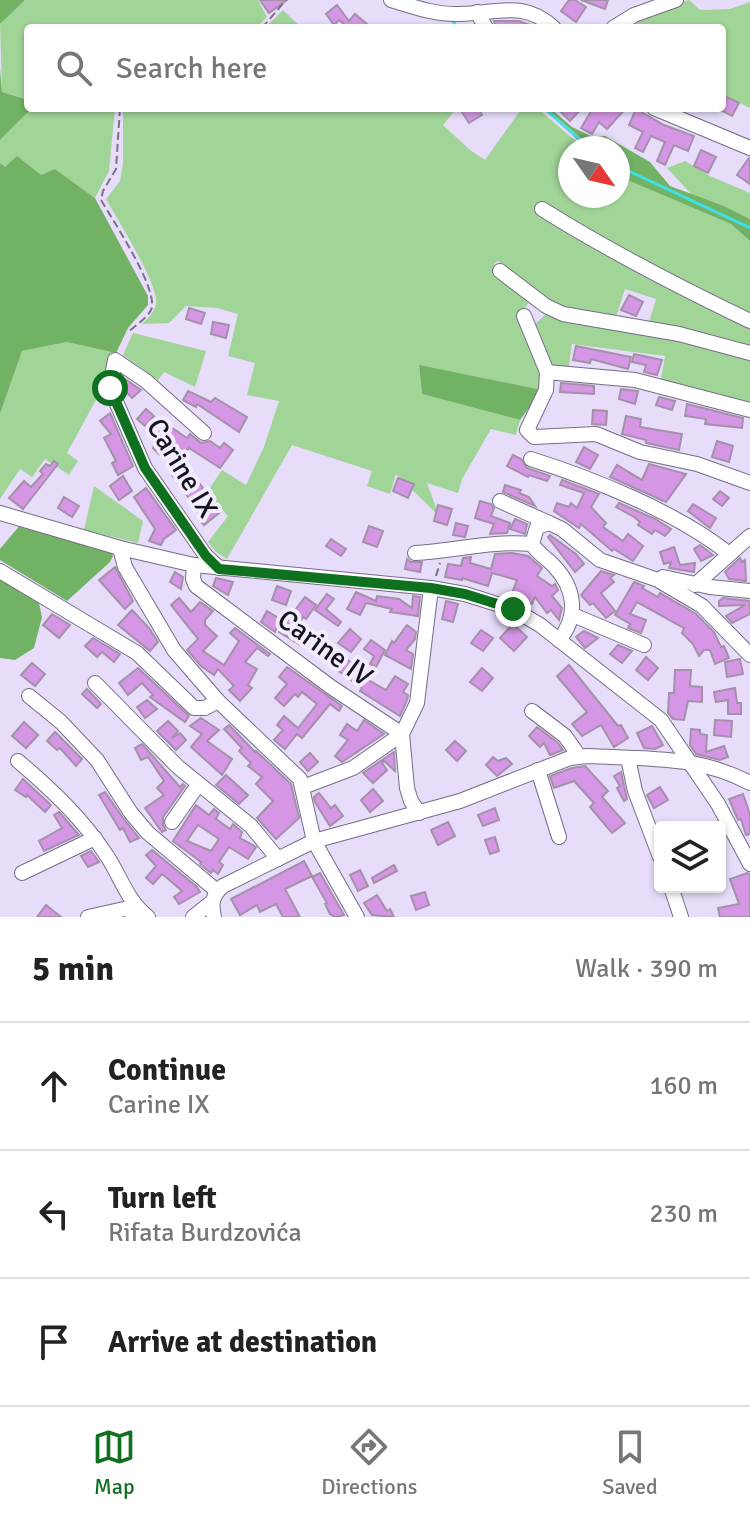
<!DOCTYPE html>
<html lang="en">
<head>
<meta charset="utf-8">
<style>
  :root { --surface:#fff; --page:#f2f2f2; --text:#222; --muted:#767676; --line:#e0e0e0; --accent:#0f7120 }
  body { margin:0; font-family:Signika,sans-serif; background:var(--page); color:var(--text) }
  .controls { position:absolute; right:24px; bottom:24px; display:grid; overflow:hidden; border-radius:8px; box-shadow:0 2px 6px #0004 }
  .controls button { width:72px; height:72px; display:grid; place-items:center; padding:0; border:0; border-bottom:2px solid var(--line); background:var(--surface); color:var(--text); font:40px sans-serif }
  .compass { position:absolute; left:558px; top:136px; width:72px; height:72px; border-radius:50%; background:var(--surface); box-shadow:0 2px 6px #0004; rotate:124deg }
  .stop { position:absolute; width:24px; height:24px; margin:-18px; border:6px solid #0f7120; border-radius:50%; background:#fff }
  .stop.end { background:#0f7120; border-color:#fff; box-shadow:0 2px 8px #0008 }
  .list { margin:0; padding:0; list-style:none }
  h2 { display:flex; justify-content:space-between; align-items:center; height:104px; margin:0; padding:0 32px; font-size:34px }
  h2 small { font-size:26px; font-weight:400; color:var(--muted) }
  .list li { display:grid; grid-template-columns:52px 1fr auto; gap:24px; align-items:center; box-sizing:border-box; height:128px; padding:0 32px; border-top:2px solid var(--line) }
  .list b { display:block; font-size:30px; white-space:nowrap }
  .list p { margin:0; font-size:26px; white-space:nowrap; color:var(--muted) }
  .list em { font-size:26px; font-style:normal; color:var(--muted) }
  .icon { flex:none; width:44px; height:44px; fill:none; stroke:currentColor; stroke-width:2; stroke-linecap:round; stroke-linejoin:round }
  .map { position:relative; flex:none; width:750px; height:917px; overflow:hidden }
  .search { position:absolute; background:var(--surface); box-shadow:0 2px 6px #0004; left:24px; right:24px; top:24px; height:88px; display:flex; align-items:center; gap:20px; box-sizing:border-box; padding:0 28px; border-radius:8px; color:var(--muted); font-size:30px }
  .sheet { height:488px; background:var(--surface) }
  nav { display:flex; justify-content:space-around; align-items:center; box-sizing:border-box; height:112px; border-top:2px solid var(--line); background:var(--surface); font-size:22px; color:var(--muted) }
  nav a { display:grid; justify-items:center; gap:4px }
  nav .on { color:var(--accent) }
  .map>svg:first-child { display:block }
  .green { fill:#a1d497 }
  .forest { fill:#72b264 }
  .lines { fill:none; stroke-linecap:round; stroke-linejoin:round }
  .stream { stroke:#41dfea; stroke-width:3 }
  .building { fill:#d597e5; stroke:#a491a9; stroke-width:2; fill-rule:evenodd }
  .minor-casing { stroke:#756c86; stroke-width:16 }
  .path { stroke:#797386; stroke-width:2; stroke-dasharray:8 4; stroke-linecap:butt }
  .minor { stroke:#fff; stroke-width:14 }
  .route { stroke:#0f7120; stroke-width:10 }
  .labels { text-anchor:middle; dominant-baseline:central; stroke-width:8; stroke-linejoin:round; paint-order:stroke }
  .street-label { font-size:28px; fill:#16131d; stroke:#f2ecfe }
</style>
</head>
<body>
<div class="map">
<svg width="750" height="917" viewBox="0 0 750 917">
  <rect width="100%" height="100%" fill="#e7ddfa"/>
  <!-- green -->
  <g class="green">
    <polygon points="25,0 258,0 267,17 256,28 28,28 28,100 2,92 0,24"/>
    <polygon points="689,0 700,10 730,9 750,2 750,108 722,94 722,28 622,28 639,15"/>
    <polygon points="283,10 302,28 265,28"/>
    <polygon points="32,108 115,108 109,171 95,198 55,169 41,175 5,167 0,163 0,140"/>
    <path d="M123,108H457L443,125L470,150L485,160L522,108H537L584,148H570V196H618V176L731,224L750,241V346L649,322L656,299L625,289L616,317L557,305L498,261L494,264L533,296L517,319L547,372L542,390L419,366L422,394L520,420L516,435L491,429L462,479L458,493L427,483L439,516L396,474L390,494L367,486L372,471L292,445L227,559L216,552L208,542L228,516L207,492L222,470L246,485L264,447L279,401L247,395L255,363L228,356L238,314L217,308L186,306L169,323L142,324C148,318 155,312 156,303C158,283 117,219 106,199L120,181L123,164Z"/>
    <polygon points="685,161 710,176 750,193 750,219 724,206 692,195 667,168"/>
    <polygon points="548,312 750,356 750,407 670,385 661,379 665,356 572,344 568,372 552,371 530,329"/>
    <polygon points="133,333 206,351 195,387 164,372 158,380 123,355"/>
    <polygon points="67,342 116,353 108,378 67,453 78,461 69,475 45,459 32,477 20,469 0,499 0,414 22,351"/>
    <polygon points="94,486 143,521 138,543 84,530"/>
  </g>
  <!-- forest -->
  <g class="forest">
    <polygon points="0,0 25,0 0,24"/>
    <polygon points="0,69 2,92 28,100 28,108 32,108 0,140"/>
    <polygon points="546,108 550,108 572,127 593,137 605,136 650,162 670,186 724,206 750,219 750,241 731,224 618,176 618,148 592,148"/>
    <polygon points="17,156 41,175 55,169 95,198 148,296 148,305 128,328 116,353 67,342 22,351 0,414 0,163 5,167"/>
    <polygon points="419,365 542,390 520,420 422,394"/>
    <polygon points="21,524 111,549 113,556 110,562 67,601 0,560 0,549"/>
    <polygon points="0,575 38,599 42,617 34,648 15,660 0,658"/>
  </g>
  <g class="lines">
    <!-- stream -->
    <g class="stream">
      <polyline points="451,19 458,28"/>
      <polyline points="544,108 589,148"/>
      <polyline points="618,166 750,228"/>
    </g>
  </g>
  <!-- building -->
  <g class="building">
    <polygon points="260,0 287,0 269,13"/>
    <polygon points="569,0 575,0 586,7 576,22 561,11"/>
    <polygon points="581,0 608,0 605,9"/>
    <polygon points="337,5 349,21 355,14 367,24 363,28 342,28 345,25 339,20 334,25 326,14"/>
    <polygon points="494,21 519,21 538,28 496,28"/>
    <polygon points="722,95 739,103 732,116 722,111"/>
    <polygon points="468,108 478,108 482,115 469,123 462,112"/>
    <polygon points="557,108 582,108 570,121"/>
    <polygon points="593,108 626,108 607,129 599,122 592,134 581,128"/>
    <polygon points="636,109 664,125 694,136 688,151 674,145 665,165 657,161 665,142 651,136 643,152 635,148 643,132 629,125"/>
    <polygon points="701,150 716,157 708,173 694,166"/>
    <polygon points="749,158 750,158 750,184 737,175"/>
    <polygon points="629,295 643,302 636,316 621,310"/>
    <polygon points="189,308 205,313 201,324 186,319"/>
    <polygon points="213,322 229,325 226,338 211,334"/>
    <polygon points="576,346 631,357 628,369 591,359 590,363 573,360"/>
    <polygon points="634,354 662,360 657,375 644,372 646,365 632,362"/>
    <polygon points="125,379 141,390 132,398 120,386"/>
    <polygon points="561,383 594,386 594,394 560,392"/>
    <polygon points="621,389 638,391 635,404 619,399"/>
    <polygon points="188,391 211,402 215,398 247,417 239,432 197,404 196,407 183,400"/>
    <polygon points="659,397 675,401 672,410 656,405"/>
    <polygon points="687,404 743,418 742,428 705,424 706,419 685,416"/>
    <polygon points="146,409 154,416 145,426 137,419"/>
    <polygon points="593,410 607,411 606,425 592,424"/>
    <polygon points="110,413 133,466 118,475 112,463 116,461 104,438 111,434 100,421"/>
    <polygon points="626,416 641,419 640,427 682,434 679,450 646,443 646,440 622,434"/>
    <polygon points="165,423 187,438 190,434 201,443 210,441 220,448 224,443 233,450 220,468 189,448 180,458 203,488 191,501 172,475 176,471 153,448 158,439 156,437"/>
    <polygon points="717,441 733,446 729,462 712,457"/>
    <polygon points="584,447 598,455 590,469 576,462"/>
    <polygon points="513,455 521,459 527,468 550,476 547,481 529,475 528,477 507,466"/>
    <polygon points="54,461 58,464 23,509 9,498 24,481 31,487 43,474 40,471 46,464 50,466"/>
    <polygon points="649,464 686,474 666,502 610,477 617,465 642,480"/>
    <polygon points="123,476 132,491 119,500 110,486"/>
    <polygon points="398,478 414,484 408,498 393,491"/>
    <polygon points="562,480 599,494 591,507 606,523 603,527 623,541 628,534 643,546 633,561 614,549 612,551 581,524 579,528 554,511 557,503 569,507 571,503 577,508 584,493 560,485"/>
    <polygon points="505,485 521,490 519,493 529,497 535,506 503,492"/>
    <polygon points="146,488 176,530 164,539 161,545 149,541 155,529 134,497"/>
    <polygon points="720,491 729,498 722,506 713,499"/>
    <polygon points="64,497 79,506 72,517 58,508"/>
    <polygon points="209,501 219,513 204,525 198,518 201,515 197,511"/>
    <polygon points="480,501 491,504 494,508 491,516 510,523 507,533 490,534 494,524 475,518"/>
    <polygon points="619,503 655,519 671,529 665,536 655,530 652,534 638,525 640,522 634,517 616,507"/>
    <polygon points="693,504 716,518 710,528 688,511"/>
    <polygon points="438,505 452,509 447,525 434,521"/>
    <polygon points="515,519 527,524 525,534 510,529"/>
    <polygon points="456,523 468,526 465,537 453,535"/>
    <polygon points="369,526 383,531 377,547 363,542"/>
    <polygon points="550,535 576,554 584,564 575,572 548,537"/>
    <polygon points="331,539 346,549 341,556 326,546"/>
    <polygon points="700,545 713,555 701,561 694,549"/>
    <polygon points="674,547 680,565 695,563 694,572 669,568 671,562 664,564 660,552"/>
    <polygon points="512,553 528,556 542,568 537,576 552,586 555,584 558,590 552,596 562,608 559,620 551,610 547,613 535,597 532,604 524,601 526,598 512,593 517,580 492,573 488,586 462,578 462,580 445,577 448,564 461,566 463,558 471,557 470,563 491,569 495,554"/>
    <polygon points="740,558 742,562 745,560 746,581 729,579 725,572"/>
    <polygon points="407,559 411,562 422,562 420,572 405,569"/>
    <polygon points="115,567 133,601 125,609 99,580"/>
    <polygon points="601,571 614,575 610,578 614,582 601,593 615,611 606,618 593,603 590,605 581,595"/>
    <polygon points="175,572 183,577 181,589 170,582"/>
    <polygon points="216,578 233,582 228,595 213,586"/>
    <polygon points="634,582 644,586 642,588 658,597 660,593 696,614 714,632 721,647 724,646 729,658 715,664 710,650 704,650 699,656 693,644 682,633 684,628 637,602 630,614 646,620 641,633 628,628 630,624 615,615"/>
    <polygon points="277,586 291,591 286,605 272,600"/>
    <polygon points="356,592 376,601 377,596 399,599 412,608 413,596 420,597 418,616 390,612 392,609 366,603 360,615 347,609"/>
    <polygon points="327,594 334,599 326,609 341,622 338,626 315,610"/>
    <polygon points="305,597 316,605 306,619 303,617 297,629 359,667 368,674 365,678 386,690 395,676 408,684 403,692 408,695 407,700 400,716 360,691 362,688 337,670 340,667 324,654 321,657 304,642 302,646 279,632"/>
    <polygon points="179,598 191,612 200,602 213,611 205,620 205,625 217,636 203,651 224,665 239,641 230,633 235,628 270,654 268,656 257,648 245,662 257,669 248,685 252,688 240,701 229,690 234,686 218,669 214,675 201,666 187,650 198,639 171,605"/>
    <polygon points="723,598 750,601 750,614 732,623 726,616 745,605 719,606 719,601"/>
    <polygon points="446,601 458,604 453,622 442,619"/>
    <polygon points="132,610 149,628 158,642 150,651 118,625"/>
    <polygon points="267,611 280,619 275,632 261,622"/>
    <polygon points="52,614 70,625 59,638 43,625"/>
    <polygon points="513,624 527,637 514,651 500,638"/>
    <polygon points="407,625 416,632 415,639 406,650 413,654 411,669 385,655 392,641 394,643"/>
    <polygon points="350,629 361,639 351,652 338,643"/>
    <polygon points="481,630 493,638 483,651 471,643"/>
    <polygon points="584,631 598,638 585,648 576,637"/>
    <polygon points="93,638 120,654 114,662 102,652 97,657 85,646"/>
    <polygon points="371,640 385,650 376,667 370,664 374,656 364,649"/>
    <polygon points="618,645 632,651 622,663 610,654"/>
    <polygon points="646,657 658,668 648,680 636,670"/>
    <polygon points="740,659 743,674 727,677 725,662"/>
    <polygon points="32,663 45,674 35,686 21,675"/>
    <polygon points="569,665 618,726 621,725 628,738 614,747 601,725 582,736 572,724 587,712 557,676"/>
    <polygon points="287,667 342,706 339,711 330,704 302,738 297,734 285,749 274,740 283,730 277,725 284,716 298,728 317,704 302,692 298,697 295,694 284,706 275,698 287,684 279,677"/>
    <polygon points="138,668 189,716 185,722 150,697 153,695 142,683 128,695 119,683"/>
    <polygon points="482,668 493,678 482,691 470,682"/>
    <polygon points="675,670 691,670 690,686 702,687 702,702 688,701 684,720 673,719 668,713 669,693 674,693"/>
    <polygon points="735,688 737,703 741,703 741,714 728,714 728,700 716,702 714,692"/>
    <polygon points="87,689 101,704 97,708 82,694"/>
    <polygon points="147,700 157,709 145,718 137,707"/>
    <polygon points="201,718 219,730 207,741 232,759 222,775 191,747 202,734 190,726"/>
    <polygon points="364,720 384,734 342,762 335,756 348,740 340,735 347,724 357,731"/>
    <polygon points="715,720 732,721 731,737 714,735"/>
    <polygon points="168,721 178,731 172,738 180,733 186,740 176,750 157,731"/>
    <polygon points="24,722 38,735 26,748 12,736"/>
    <polygon points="229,725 255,752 256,751 291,784 299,818 276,839 257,818 273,801 256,784 262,777 248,766 251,763 239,751 242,748 224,729"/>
    <polygon points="652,726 663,745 655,749 644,748 637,733"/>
    <polygon points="537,727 558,743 563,750 550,755 544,743 540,747 529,736"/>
    <polygon points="691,729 700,730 700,734 707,735 706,752 724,746 728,757 720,760 696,754 690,745"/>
    <polygon points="55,732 82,759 76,766 60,748 57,750 47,741"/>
    <polygon points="455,741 466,751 457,761 446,750"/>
    <polygon points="142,744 180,787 183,784 185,786 163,817 163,825 166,830 162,832 145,808 164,795 157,788 164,781 148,757 141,760 135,748"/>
    <polygon points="394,752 395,771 384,761 382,763 387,770 373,783 363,773"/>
    <polygon points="310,753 318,762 308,771 300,762"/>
    <polygon points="493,757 498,761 506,758 512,764 497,776 486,765"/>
    <polygon points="585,766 608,791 602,797 625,823 612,833 590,807 594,803 574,781 554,788 550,776 572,768"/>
    <polygon points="621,772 627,799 624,801 617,788 620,786 614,776"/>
    <polygon points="226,775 248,795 239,804 216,785"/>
    <polygon points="23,779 51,805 45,812 27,795 26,797 15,790"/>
    <polygon points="660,787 668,800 654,808 647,795"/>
    <polygon points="373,789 383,801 370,812 361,800"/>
    <polygon points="105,792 123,818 139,838 130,842 123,828 120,830 99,795"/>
    <polygon points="319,793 331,808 335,805 343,816 330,826 315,802 314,797"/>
    <polygon points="743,794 750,814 750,834 746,835 741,819 738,820 729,799"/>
    <path d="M196,805L209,815L214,809L219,813L216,819L230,829L233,824L242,832L240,838L256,847L248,859L229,847L219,862L223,865L218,874L213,870L211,873L200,864L201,862L173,841ZM198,825L219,839L211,851L187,841Z"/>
    <polygon points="495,808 499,820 483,826 478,815"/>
    <polygon points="59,812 79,835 44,851 39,841 62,828 54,815"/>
    <polygon points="448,822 455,836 438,845 431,830"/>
    <polygon points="495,837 499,851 490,854 485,840"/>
    <polygon points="152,850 197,887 200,892 179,904 174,897 182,891 167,878 162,874 153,884 146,878 156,866 146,855"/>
    <polygon points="91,851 99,862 88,867 81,856"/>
    <polygon points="304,861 312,876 285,889 300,917 283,917 276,904 260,912 257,905 240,915 231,899"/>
    <polygon points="394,865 397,871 374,883 372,878"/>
    <polygon points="360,870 368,886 358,891 350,875"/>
    <polygon points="320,873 344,915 335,917 330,914 325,904 327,903 312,877"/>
    <polygon points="747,873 750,874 750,917 720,917 718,908 739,904 730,879"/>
    <polygon points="425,892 429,905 416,910 411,896"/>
    <polygon points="377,895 387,911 390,909 394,917 372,915 364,903"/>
    <polygon points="46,905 61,917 37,917"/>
  </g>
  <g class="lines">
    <!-- minor casing -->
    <g class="minor-casing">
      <g id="minor">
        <path d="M391,0C414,7 436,15 460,14C498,13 524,0 554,28"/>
        <polyline points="477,12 486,28"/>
        <polyline points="613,28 634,15 676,0"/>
        <polyline points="654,108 750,148"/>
        <path d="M542,209C609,251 679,287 750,321"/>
        <polyline points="500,271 546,306 563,314 679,334 750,353"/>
        <polyline points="524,316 547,372"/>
        <polyline points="750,410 635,380 547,372 546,390 527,430 534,437 596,434 640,452 697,464 750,483"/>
        <polyline points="204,433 146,381 115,360 110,388 145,468 206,556 219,568"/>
        <path d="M531,459C594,479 676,512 728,553"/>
        <polyline points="500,501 549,523"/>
        <polyline points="0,513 120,548 194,565 431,588 465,594 513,609 540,625 661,720 718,804 750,864"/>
        <polyline points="120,548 125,567 174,650 218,701 300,779 314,841 357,917"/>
        <path d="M415,553C454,551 493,540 532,544"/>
        <polyline points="194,565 193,579 196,586 331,687 402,734 353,768 303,787"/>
        <polyline points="0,571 137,653 194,708 205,708 218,701"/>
        <polyline points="663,577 710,587 750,591"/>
        <polyline points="695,585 750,536"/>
        <polyline points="573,615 644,645"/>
        <path d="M559,640C579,616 575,588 554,566C547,558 537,553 532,544L537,527L549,523L562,529L600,560L658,580L702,606L750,655"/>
        <polyline points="95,683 178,767 251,826 278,859"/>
        <polyline points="29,696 61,722 97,760 131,813 148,833 217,891"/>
        <polyline points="532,711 565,736 579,756"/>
        <polyline points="628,758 635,791 660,857"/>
        <path d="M18,761C52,790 83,819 107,856C121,877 127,901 148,917"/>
        <polyline points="538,770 559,837"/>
        <polyline points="419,813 411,801 407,788 402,734 417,703 431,588"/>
        <polyline points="172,822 198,785"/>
        <polyline points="22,873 95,838"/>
        <polyline points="671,887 681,917"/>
        <polyline points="88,917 124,909 143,914"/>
        <polyline points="193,917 212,902"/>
        <path d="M214,917C211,904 212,895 223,886L314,841L460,801L570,758L587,756C645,759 697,755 750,783"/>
      </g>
    </g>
    <!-- path -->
    <g class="path">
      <polyline points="262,28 286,0"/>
      <path d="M120,108L116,169L103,191L101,200C112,219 160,291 151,310C147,318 135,326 128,332"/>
      <polyline points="436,576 440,563"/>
    </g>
    <!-- minor -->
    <use href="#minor" class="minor"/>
  </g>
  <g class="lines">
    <!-- route -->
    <polyline class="route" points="110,388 145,468 206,556 219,569 431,588 465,594 513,609"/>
  </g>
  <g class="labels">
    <!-- street labels -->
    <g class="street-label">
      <text transform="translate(182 468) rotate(59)">Carine IX</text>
      <text transform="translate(325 648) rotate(36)">Carine IV</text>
    </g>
  </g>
</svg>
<div class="controls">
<button><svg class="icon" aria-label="layers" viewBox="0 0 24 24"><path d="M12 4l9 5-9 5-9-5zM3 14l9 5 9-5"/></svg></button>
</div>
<svg class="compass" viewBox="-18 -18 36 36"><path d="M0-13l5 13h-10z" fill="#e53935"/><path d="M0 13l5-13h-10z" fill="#767676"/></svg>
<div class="stop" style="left:110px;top:388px"></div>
<div class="stop end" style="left:513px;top:609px"></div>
<div class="search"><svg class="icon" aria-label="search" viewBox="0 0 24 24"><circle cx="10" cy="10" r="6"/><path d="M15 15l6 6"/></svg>Search here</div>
</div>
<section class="sheet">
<h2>5 min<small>Walk · 390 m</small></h2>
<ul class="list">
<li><svg class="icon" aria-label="ahead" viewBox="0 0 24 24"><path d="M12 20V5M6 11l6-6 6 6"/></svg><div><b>Continue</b><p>Carine IX</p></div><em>160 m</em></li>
<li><svg class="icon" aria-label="left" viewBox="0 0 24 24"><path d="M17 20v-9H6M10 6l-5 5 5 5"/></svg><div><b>Turn left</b><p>Rifata Burdzovića</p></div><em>230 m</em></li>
<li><svg class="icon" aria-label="arrive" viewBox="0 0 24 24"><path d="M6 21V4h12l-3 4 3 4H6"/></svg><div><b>Arrive at destination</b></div></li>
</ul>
</section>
<nav>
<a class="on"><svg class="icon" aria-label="map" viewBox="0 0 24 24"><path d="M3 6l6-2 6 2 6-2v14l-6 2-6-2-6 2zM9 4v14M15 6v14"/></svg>Map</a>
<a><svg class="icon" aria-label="directions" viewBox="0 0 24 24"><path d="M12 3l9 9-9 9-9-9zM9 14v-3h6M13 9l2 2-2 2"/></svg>Directions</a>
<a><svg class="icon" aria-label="saved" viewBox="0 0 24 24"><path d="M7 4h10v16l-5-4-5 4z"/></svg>Saved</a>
</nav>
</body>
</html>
